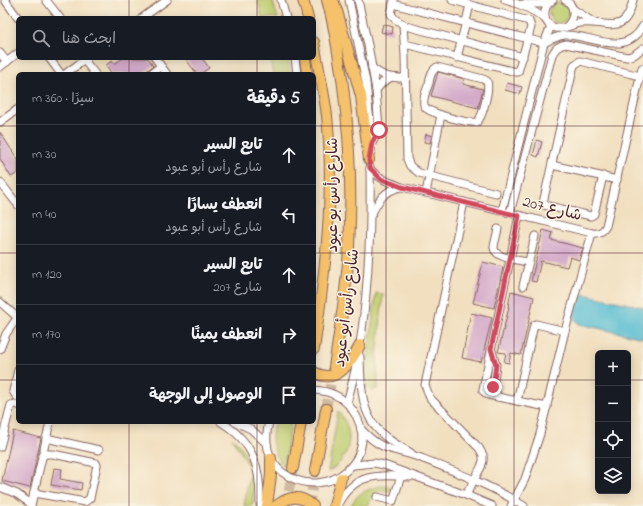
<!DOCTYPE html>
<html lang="ar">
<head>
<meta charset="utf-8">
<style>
  :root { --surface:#171b24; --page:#242831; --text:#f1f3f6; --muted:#9ea1a6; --line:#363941 }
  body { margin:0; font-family:"Indie Flower","Playpen Sans Arabic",sans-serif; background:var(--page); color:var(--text); direction:rtl }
  .controls { position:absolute; right:12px; bottom:12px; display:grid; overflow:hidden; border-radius:6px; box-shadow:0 2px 10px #0003 }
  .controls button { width:36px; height:36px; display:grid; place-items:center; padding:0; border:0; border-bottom:1px solid var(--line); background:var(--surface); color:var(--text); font:20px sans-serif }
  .stop { position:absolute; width:12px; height:12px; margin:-9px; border:3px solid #d1495b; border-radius:50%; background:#fff }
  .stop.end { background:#d1495b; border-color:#fff; box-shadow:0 1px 4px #0008 }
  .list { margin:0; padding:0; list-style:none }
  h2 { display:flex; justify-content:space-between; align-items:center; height:52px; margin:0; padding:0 16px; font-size:17px }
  h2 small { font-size:13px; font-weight:400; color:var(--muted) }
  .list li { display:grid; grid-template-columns:26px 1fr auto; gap:12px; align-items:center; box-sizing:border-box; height:60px; padding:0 16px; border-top:1px solid var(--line) }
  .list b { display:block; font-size:15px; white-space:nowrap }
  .list p { margin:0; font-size:13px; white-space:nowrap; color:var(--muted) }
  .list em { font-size:13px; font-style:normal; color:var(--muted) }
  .icon { flex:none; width:22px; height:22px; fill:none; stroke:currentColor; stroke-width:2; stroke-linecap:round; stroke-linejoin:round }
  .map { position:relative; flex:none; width:643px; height:506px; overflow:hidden; direction:ltr }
  .search { position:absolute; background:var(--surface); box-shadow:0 2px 10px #0003; left:16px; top:16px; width:300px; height:44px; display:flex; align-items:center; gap:10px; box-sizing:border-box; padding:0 14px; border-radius:6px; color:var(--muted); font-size:15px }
  .panel { position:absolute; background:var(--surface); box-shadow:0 2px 10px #0003; left:16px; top:72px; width:300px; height:352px; border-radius:6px; direction:rtl }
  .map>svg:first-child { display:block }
  .green { fill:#becc6e; stroke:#84764c }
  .water { fill:#54bcd1; stroke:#4f6e7e }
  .building { fill:#d4abca }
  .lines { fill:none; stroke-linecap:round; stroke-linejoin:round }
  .highway-tunnel { stroke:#d0b9a1; stroke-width:10; stroke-dasharray:10 5; stroke-linecap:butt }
  .minor-casing { stroke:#84625f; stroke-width:9 }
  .highway-casing { stroke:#84625f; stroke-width:12 }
  .minor { stroke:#fff; stroke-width:7 }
  .highway { stroke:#f5c16b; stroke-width:10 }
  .route { stroke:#d1495b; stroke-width:5 }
  .grid { fill:none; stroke:#4a1f2b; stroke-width:1; stroke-opacity:0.55 }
  .labels { text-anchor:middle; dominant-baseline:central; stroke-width:3; stroke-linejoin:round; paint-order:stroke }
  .street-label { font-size:16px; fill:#4a1f2b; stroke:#fcf5e5 }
</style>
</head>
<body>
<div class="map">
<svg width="643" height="506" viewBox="0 0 643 506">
  <rect width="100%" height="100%" fill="#fcf5e5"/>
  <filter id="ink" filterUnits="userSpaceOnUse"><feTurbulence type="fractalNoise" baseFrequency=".025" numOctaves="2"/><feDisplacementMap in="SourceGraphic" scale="8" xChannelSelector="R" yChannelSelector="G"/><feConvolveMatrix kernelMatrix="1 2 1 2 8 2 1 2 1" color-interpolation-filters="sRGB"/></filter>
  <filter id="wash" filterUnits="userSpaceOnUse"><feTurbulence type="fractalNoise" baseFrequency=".012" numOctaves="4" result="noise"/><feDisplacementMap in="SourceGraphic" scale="16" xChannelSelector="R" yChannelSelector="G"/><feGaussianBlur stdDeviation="0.9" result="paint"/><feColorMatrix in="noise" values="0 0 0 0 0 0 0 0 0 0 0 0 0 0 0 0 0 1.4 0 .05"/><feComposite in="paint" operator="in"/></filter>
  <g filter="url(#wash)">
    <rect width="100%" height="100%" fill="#f1dfbf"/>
    <!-- green -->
    <g class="green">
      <polygon points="258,0 272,0 278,18 262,18"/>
      <circle cx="559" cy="13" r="10"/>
      <polygon points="270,58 288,58 290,74 273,74"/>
      <polygon points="376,293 383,294 377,357 378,388 372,391 365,386 365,379"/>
      <path d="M338,411C356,432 351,458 328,472Z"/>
      <path d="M275,422H291L284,466C273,453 269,438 275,422Z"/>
      <path d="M232,438C252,453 256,482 252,506H244L250,471L246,461Z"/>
      <path d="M380,486L391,487L390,491C378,489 372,495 368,506H351C356,493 368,489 380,486Z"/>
    </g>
    <!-- water -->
    <polygon class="water" points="583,294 643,307 643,338 579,324 573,317 577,301"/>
    <g id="blocks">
      <!-- building -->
      <g class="building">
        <polygon points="383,24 393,27 392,34 381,32"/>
        <polygon points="123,58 148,58 153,66 143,74 112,74 106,65 112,61 114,64"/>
        <polygon points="185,58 202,58 209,68 200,74 197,74"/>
        <polygon points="438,72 464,79 463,84 483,89 478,108 431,96"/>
        <polygon points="507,83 522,87 520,94 505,90"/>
        <polygon points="0,132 18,160 18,173 11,177 0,159"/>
        <polygon points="426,134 432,136 430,143 424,142"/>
        <polygon points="537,140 542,142 538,157 533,155"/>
        <polygon points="543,230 553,233 551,240 583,248 579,260 570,257 567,267 541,261 536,282 531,281"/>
        <polygon points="483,262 503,267 494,308 473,303"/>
        <polygon points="511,291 534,297 521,355 511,353 509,363 504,362 506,353 498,352 509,307 508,307"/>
        <polygon points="471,313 492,318 481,362 462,358"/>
        <polygon points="13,431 41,438 30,488 2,481"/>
        <polygon points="54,468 62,469 60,479 82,483 81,490 51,485"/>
      </g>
    </g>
  </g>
  <g filter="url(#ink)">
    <use href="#blocks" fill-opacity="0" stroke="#84625f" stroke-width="1"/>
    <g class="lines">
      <!-- highway-tunnel -->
      <g class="highway-tunnel">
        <polyline points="326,409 334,367"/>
        <polyline points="286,506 293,468"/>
        <polyline points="309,506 315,471"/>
      </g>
      <!-- minor casing -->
      <g class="minor-casing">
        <g id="minor">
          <polyline points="5,0 18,18"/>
          <polyline points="46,0 60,18"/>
          <polyline points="281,0 286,18"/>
          <polyline points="349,0 366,82 372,143 371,152"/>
          <polyline points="358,0 368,45 376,90 379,130 372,143"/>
          <polyline points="394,0 391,14 395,19 406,26 523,57"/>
          <path d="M505,0C520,4 533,9 545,19"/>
          <path d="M553,0C541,7 542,25 556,28C564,30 572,24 580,23C607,20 625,38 633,0"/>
          <path d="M565,0C576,6 575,18 567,26"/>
          <path d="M393,4L544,43C551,39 557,36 565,35C591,34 625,59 643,26"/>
          <polyline points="523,4 540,4 550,2"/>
          <polyline points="573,9 593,22"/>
          <polyline points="142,18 167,0"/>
          <polyline points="403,24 405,56 407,159 410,166 419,173 496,193"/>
          <polyline points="405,44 516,72 518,72 531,27 529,21 452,0"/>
          <polyline points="0,53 7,62"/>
          <polyline points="49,58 61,74"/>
          <polyline points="155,58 167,74"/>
          <polyline points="295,58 297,74"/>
          <polyline points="457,58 470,5"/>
          <polyline points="84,60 95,74"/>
          <polyline points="0,67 18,53"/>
          <path d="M437,67L483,79L487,81C490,88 483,117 477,122C470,124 428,113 425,107C421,101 427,89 429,83C430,77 431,71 437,67Z"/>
          <path d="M372,68C384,77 390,78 405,78"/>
          <polyline points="65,74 87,58"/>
          <polyline points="150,74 161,66"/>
          <polyline points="376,90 383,82 390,78"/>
          <polyline points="0,122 18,109"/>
          <polyline points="552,165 617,180"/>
          <path d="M370,169C379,179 389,182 402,187L592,233C599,234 603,232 606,226L642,68"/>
          <polyline points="603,176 594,214 591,216 544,205 543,203 574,65 580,61 640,76"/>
          <polyline points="0,182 18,205"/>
          <polyline points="426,193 441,115"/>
          <polyline points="464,202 425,385 430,398 479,448 483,455 483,461 481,467 466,495"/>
          <polyline points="502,211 544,43 551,26"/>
          <path d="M510,213L552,55C555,48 559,45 566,44L627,57L634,55L643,48"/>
          <path d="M371,215C379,200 383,191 401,187"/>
          <polyline points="519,216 483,389 483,391 488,395 547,407"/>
          <path d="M498,229C497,235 494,243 494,248C495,258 521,261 529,262"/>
          <polyline points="523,286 535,236"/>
          <polyline points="0,302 18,318"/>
          <polyline points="0,349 6,334 17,318"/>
          <polyline points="492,351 496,365 493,387 498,397"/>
          <path d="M360,357C361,389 360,420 390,440C397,445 404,449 411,453"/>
          <polyline points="18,370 13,391 16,396 18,397"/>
          <polyline points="517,401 534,325 536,324 565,331"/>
          <path d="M347,403C352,384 357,364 360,344C369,285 371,227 370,168"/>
          <path d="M221,422C254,442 261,468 260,506"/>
          <polyline points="235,422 251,429 267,444"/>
          <path d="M269,422C264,440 267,460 282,472C327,506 387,455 351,408C342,396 329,391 314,390"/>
          <path d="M361,429C383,453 394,448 421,458C456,472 492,486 524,506"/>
          <polyline points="46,438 99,450"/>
          <polyline points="0,447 11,405 15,404 18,405"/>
          <polyline points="354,465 374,463 384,465 466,495 492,506"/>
          <polyline points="0,487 17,494 31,504"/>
          <polyline points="34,493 85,502 90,498 97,465 96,463 53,454 47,454 42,456"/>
          <polyline points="377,497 393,501 401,476"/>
          <polyline points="31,506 50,422"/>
          <path d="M337,506C353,473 378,474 410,477"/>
          <polyline points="511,506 525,479 540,434 565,331 592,233"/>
        </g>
      </g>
      <!-- highway casing -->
      <g class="highway-casing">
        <g id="highway">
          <polyline points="303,0 308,18"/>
          <path d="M327,0C335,28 339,57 343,86C350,140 352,193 349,247C347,287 340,327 334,367"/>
          <polyline points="333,0 337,11 361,96 369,160"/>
          <path d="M314,42C318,67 324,91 327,116C335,194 325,272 314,349"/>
          <polyline points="305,58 307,74"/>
          <path d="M314,372C337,386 351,362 360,345"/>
          <polyline points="293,468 301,422"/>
          <polyline points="315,471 326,409"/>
          <polyline points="267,506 271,475 271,458"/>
          <path d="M276,506C289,496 300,494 313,506"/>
          <polyline points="334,506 341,478"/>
        </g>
      </g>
      <!-- minor -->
      <use href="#minor" class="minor"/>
      <!-- highway -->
      <use href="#highway" class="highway"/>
    </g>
  </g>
  <g class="lines" filter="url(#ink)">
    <!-- route -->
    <polyline class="route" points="379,130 372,143 369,160 370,168 381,179 402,187 519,216 491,349 496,365 493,387"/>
  </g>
  <!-- grid -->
  <path class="grid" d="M129,0V18M257,0V18M386,0V506M514,0V506M129,58V74M257,58V74M0,126H18M314,126H643M0,253H18M314,253H643M0,380H18M314,380H598M628,380H643M129,422V506M257,422V506"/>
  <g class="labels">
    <!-- street labels -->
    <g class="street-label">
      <text transform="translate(333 195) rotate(-90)">شارع رأس بو عبود</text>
      <text transform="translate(552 209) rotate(14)">شارع 207</text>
      <text transform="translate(347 308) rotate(-83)">شارع رأس أبو عبود</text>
    </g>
  </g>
</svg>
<div class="controls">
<button>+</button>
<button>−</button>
<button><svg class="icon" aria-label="locate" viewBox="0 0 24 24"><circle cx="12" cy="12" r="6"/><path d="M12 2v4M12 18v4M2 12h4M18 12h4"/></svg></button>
<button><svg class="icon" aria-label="layers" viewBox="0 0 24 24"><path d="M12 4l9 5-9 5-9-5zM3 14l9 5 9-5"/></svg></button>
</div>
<div class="stop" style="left:379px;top:130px"></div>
<div class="stop end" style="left:493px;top:387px"></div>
<div class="search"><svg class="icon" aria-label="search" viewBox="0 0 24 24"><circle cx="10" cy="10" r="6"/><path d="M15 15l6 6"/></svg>ابحث هنا</div>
<section class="panel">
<h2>5 دقيقة<small>سيرًا · 360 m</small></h2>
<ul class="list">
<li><svg class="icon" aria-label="ahead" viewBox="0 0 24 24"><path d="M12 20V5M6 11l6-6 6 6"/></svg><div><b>تابع السير</b><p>شارع رأس أبو عبود</p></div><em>30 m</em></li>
<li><svg class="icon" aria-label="left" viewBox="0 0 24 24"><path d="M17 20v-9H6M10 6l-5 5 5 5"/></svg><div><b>انعطف يسارًا</b><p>شارع رأس أبو عبود</p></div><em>40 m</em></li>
<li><svg class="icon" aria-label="ahead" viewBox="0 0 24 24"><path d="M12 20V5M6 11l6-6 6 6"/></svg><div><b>تابع السير</b><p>شارع 207</p></div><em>120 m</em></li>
<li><svg class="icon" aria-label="right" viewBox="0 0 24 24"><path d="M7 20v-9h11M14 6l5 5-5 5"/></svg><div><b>انعطف يمينًا</b></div><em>170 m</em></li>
<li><svg class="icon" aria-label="arrive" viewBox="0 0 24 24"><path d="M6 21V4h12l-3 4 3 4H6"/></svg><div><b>الوصول إلى الوجهة</b></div></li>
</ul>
</section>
</div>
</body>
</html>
